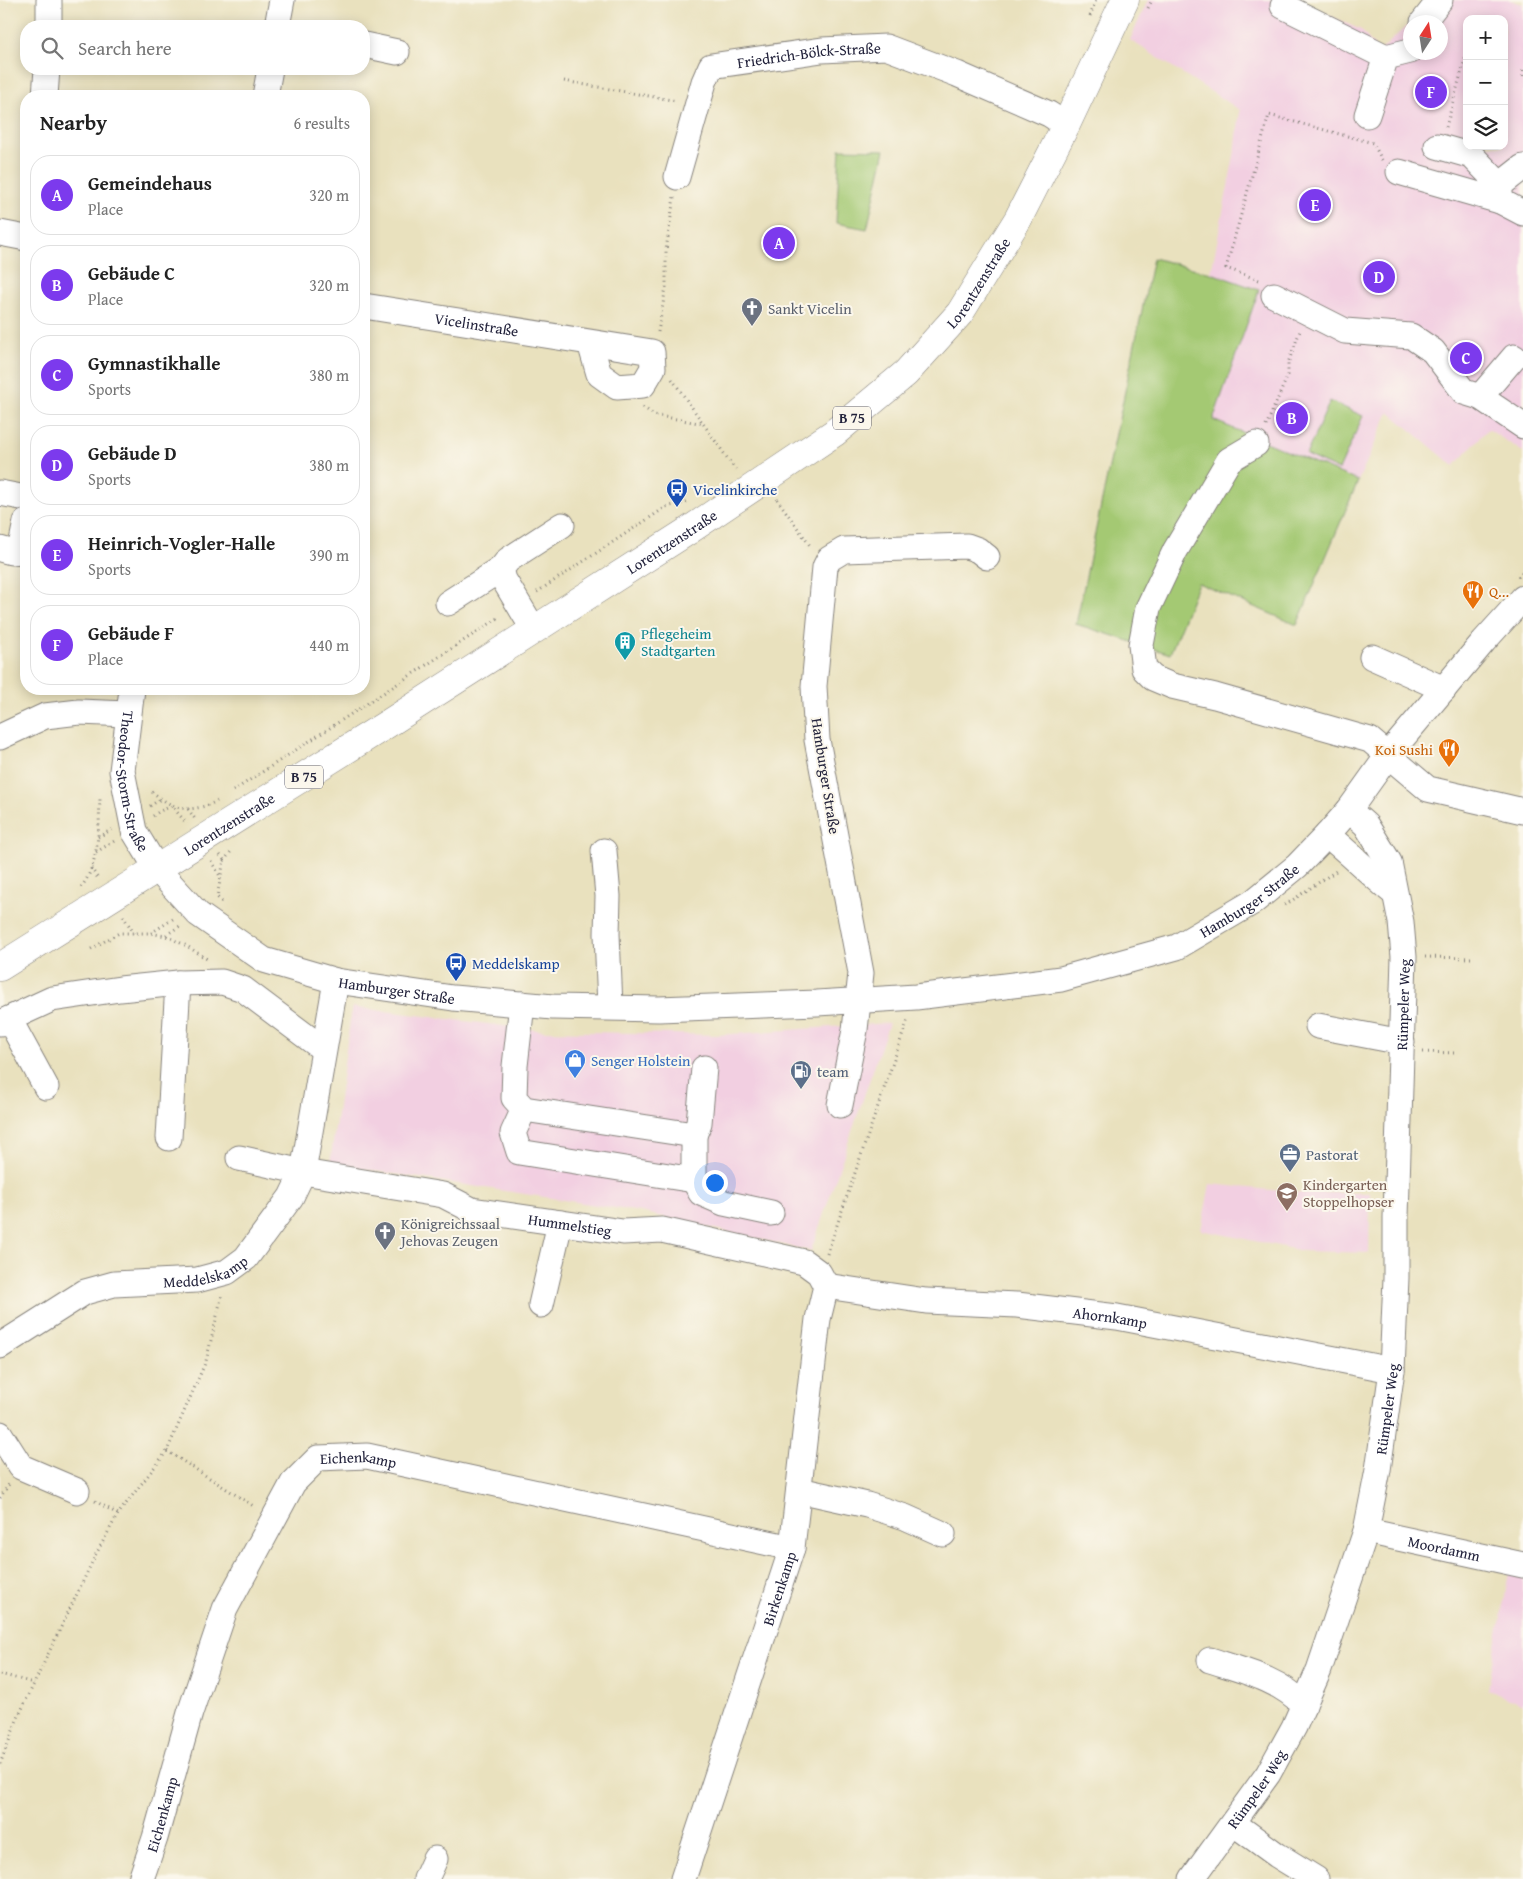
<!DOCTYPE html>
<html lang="en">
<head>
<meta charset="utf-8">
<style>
  :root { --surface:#fff; --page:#f6f6f6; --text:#222; --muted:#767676; --line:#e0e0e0; --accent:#7c3aed }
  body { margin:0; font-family:"Gentium Book Plus",serif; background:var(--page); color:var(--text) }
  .controls { position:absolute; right:15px; top:15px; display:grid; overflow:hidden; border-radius:10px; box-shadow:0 2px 12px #0003 }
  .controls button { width:45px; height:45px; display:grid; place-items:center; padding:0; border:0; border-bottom:1px solid var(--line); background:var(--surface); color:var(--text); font:25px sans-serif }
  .compass { position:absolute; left:1403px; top:15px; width:45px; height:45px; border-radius:50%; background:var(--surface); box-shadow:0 2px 12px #0003; rotate:12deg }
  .you { position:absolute; left:714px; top:1182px; width:18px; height:18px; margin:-12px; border:4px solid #fff; border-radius:50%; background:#1a73e8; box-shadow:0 0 0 8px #1a73e833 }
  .badge { display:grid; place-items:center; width:32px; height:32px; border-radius:50%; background:var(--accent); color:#fff; font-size:16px; font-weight:700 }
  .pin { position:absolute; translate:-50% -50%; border:2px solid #fff; box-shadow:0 1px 5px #0006 }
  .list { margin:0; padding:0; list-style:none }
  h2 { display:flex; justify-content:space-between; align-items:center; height:65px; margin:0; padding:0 20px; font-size:21px }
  h2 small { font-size:16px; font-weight:400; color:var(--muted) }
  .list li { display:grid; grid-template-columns:32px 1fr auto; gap:15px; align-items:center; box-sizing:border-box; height:80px; margin:0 10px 10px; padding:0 10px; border:1px solid var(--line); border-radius:20px }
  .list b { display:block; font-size:19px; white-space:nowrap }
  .list p { margin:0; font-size:16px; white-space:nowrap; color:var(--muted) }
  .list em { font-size:16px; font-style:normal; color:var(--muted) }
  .icon { flex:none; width:28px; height:28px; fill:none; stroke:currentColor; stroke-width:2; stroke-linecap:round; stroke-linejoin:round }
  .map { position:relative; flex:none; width:1523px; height:1879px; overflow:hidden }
  .search { position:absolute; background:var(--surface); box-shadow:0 2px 12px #0003; left:20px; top:20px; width:350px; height:55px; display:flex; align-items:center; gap:12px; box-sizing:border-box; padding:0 18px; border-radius:20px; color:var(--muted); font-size:19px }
  .panel { position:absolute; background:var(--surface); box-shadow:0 2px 12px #0003; left:20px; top:90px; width:350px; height:605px; border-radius:20px }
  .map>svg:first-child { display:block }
  .built { fill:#f2cfe1; fill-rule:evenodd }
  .green { fill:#a4c973; stroke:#637657 }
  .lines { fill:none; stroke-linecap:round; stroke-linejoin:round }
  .minor-casing { stroke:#86827c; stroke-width:27 }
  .major-casing { stroke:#86827c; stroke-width:29 }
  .path { stroke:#86827c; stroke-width:3; stroke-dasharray:1 4; stroke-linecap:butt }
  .minor { stroke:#fff; stroke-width:25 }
  .major { stroke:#fff; stroke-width:28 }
  .labels { text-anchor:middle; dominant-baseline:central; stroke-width:4; stroke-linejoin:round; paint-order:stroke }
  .shield { fill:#fbf7ec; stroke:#636270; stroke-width:1 }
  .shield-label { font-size:14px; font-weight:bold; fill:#22223b }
  .street-label { font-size:15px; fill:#22223b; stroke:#fbf7ec }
  .worship-label { font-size:15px; fill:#5b616d; stroke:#fbf7ec; text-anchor:start }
  .transit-label { font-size:15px; fill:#164399; stroke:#fbf7ec; text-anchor:start }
  .food-label { font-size:15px; fill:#c56008; stroke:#fbf7ec; text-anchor:start }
  .culture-label { font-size:15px; fill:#0d838f; stroke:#fbf7ec; text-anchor:start }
  .shop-label { font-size:15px; fill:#366cbe; stroke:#fbf7ec; text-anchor:start }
  .service-label { font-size:15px; fill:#4e5e75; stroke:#fbf7ec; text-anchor:start }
  .education-label { font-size:15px; fill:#785e54; stroke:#fbf7ec; text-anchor:start }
</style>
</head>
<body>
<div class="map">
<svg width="1523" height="1879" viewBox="0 0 1523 1879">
  <rect width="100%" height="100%" fill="#fbf7ec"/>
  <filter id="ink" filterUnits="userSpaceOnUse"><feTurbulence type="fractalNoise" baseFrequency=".02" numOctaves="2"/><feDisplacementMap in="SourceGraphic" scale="10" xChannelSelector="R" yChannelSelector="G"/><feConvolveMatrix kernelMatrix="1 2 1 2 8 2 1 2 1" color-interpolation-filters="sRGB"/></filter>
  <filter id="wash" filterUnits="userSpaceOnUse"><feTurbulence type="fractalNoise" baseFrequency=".0096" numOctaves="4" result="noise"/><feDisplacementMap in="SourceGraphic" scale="20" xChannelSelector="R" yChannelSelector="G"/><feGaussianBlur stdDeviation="1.12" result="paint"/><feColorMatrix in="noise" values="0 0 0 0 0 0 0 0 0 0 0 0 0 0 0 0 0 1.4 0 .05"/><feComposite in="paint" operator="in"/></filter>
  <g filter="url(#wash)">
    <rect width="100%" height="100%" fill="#e9e1be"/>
    <!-- built -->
    <g class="built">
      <path d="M1148,0H1295L1361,30L1379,52L1416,17L1427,0H1510L1523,4V452L1488,429L1454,466L1389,412L1358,481L1212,420L1259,290L1211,273L1236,145L1240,110L1130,40ZM1467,19H1504V146H1467ZM1410,22H1440V52H1410Z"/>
      <polygon points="352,1007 545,1031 717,1035 889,1023 811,1251 641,1212 330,1164"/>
      <polygon points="1210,1184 1300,1193 1370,1193 1369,1253 1303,1251 1201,1230"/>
      <polygon points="1509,1572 1523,1575 1523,1705 1488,1690"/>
    </g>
    <!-- green -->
    <g class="green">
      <polygon points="840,149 885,150 867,229 836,223"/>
      <polygon points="1153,258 1211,273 1259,290 1213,420 1358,481 1297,625 1198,583 1170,654 1076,624"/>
      <polygon points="1330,401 1363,416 1339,470 1306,455"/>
    </g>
  </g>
  <g filter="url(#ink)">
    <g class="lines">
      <!-- minor casing -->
      <g class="minor-casing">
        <g id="minor">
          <polyline points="49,0 49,26"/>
          <polyline points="1283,6 1386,57"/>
          <polyline points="1423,22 1440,0"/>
          <polyline points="277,26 282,0"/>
          <polyline points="364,45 397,52"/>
          <polyline points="45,96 47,69"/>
          <polyline points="265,96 270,69"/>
          <polyline points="1367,115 1386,57 1410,51"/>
          <polyline points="1437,146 1472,156 1500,185"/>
          <polyline points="1399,172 1500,201 1523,213"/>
          <path id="s1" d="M677,177L704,82L711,66L822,50L886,47L957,74L1049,114L1066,125"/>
          <polyline points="1500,201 1500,185 1523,167"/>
          <polyline points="0,233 26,238"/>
          <polyline points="1274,295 1345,331 1411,336 1433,351 1464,392 1480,397"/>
          <path id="s2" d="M364,306L652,352L653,368L643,385L617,387L599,374L590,343"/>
          <polyline points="1514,357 1480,397 1523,426"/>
          <polyline points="1256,444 1229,460 1175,551 1148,608 1141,645 1144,669 1153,678 1172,686 1215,696 1370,740 1428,789 1523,811"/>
          <polyline points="0,493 26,498"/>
          <polyline points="0,549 11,552 20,551 26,522"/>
          <polyline points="448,603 501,569"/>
          <polyline points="534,630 504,580 501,569 508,560 562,525"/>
          <polyline points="1372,657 1444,689"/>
          <path id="s3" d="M132,689L122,771L134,831L157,869L198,914L264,960L336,981L453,998L553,1007L659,1009L817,1003L916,997L1061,979L1177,947L1253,902L1297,866L1327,835L1349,810L1389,754L1484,641L1523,598"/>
          <polyline points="0,737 45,716 79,712 128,714"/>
          <path d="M1327,835C1351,854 1371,875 1395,894"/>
          <polyline points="604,851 608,896 607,934 610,1007"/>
          <polyline points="522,1004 515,1066 514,1098 524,1109 694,1135 699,1123 704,1068"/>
          <polyline points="9,1019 46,1087"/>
          <polyline points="0,1023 52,999 120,989 178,983 222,982 243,989 323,1049"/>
          <polyline points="1318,1026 1402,1042"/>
          <polyline points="840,1105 855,1030 861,973 817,740 814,686 825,567 829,559 844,550 967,546 978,550 987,557"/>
          <polyline points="524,1109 513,1133 519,1152 694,1180 694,1135"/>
          <polyline points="169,1138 178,983"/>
          <path id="s4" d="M239,1158L303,1172L443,1195L472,1210L623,1232L662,1230L804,1262L819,1273L826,1286"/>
          <polyline points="694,1180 701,1193 724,1203 771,1213"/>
          <path id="s5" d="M826,1286L926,1301L1017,1305L1117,1317L1392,1370"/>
          <polyline points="541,1305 560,1223"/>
          <path id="s6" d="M0,1346L85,1292L114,1284L197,1280L227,1272L246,1258L291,1197L303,1172L336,981"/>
          <polyline points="0,1434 21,1467 77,1491"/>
          <polyline points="799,1490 867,1505 905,1517 943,1534"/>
          <path id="s7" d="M1366,1531L1523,1565"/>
          <path d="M1210,1660C1244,1671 1279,1679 1304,1705"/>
          <polyline points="1233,1823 1277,1855 1316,1879"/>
          <path id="s8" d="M141,1879L155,1838L190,1713L225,1609L293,1483L318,1458L367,1456L792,1548"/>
          <polyline points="426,1879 435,1859"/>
          <path id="s9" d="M683,1879L792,1548L818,1319L826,1286"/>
          <path id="s10" d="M1192,1879L1268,1774L1294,1727L1319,1670L1366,1531L1378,1470L1392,1370L1396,1278V1217L1404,957L1401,922L1389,862L1366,825L1349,810"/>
        </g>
      </g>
      <!-- major casing -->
      <g class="major-casing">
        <g id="major">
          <path id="s11" d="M0,967L392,721L688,531L834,433L906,373L960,313L1018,219L1066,125L1125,0"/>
        </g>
      </g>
      <!-- path -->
      <g class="path">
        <polyline points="1148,8 1152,0"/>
        <polyline points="1090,16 1096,0"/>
        <polyline points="1523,70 1523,76"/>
        <polyline points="564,81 677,101"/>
        <polyline points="1446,127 1466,56"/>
        <polyline points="1259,280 1226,268 1269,115 1373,143 1382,160"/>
        <polyline points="658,332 666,287 666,250 674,197"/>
        <polyline points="672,379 737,472"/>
        <polyline points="643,407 654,415 704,424"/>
        <polyline points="1266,426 1288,375 1288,363 1300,331"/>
        <polyline points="777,499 811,547"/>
        <polyline points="1518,577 1523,571"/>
        <polyline points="537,592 666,507 687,502"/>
        <polyline points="233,791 500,617"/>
        <path d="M152,792C158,796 165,802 172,805C186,812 204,808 217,801"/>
        <polyline points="150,806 162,798"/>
        <polyline points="188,809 195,819"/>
        <polyline points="153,816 160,811 172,806 187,824"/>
        <polyline points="98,837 113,829"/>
        <polyline points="96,852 116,840"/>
        <polyline points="220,855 224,860 217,897 222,902"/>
        <polyline points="211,861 220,876"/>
        <polyline points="224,861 232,850"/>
        <polyline points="91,868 99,880"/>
        <path d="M81,887C99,866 99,825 100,799"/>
        <polyline points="1285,905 1336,871"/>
        <polyline points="123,916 134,933"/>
        <polyline points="151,933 173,919"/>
        <polyline points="166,935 180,926"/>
        <polyline points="91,949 119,933 150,933 166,936 187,946 207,959"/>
        <polyline points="1425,957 1471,958"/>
        <polyline points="1423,1052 1456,1053"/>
        <polyline points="827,1254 908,1019"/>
        <polyline points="167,1451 255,1507"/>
        <polyline points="0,1498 9,1484"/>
        <polyline points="95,1501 118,1514"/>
        <polyline points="0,1674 34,1683"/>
        <polyline points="0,1764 19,1715 96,1554 118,1514 167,1451 206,1361 222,1295"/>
      </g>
      <!-- minor -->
      <use href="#minor" class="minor"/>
      <!-- major -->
      <use href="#major" class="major"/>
    </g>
  </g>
  <!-- icons -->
  <defs>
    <g id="church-pin" transform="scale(1.125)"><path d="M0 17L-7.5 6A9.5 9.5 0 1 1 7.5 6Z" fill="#6b7280" stroke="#fbf7ec"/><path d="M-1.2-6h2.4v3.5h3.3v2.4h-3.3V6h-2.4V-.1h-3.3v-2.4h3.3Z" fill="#fff"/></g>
    <g id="bus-pin" transform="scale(1.125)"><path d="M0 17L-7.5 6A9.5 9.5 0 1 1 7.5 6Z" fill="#1a4fb4" stroke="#fbf7ec"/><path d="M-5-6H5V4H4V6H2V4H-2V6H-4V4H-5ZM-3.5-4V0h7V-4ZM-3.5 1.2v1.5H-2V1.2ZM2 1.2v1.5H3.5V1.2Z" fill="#fff"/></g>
    <g id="restaurant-pin" transform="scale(1.125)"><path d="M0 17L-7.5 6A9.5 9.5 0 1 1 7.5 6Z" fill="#e8710a" stroke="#fbf7ec"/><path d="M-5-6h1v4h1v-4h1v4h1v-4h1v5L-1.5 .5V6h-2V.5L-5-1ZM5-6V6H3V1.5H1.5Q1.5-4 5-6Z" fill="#fff"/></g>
    <g id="building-pin" transform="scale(1.125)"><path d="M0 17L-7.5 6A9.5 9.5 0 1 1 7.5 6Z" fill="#0f9aa8" stroke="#fbf7ec"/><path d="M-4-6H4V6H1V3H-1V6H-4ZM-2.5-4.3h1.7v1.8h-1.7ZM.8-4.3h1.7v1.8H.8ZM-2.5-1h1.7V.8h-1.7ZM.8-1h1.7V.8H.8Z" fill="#fff"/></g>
    <g id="shop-pin" transform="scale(1.125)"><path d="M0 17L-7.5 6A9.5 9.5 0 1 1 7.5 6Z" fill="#3f7fe0" stroke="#fbf7ec"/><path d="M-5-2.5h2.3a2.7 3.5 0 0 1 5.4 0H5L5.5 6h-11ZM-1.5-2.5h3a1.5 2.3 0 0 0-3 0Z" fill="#fff"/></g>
    <g id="fuel-pin" transform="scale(1.125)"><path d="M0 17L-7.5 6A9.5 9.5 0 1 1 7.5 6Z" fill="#5c6f8a" stroke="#fbf7ec"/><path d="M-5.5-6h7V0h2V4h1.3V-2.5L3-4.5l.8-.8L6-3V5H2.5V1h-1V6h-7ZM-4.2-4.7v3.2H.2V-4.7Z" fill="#fff"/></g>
    <g id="office-pin" transform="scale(1.125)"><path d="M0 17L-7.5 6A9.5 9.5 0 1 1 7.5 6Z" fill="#5c6f8a" stroke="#fbf7ec"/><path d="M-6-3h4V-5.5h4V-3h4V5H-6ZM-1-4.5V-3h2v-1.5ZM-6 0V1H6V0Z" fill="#fff"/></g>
    <g id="school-pin" transform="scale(1.125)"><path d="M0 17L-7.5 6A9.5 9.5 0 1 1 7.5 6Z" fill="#8d6e63" stroke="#fbf7ec"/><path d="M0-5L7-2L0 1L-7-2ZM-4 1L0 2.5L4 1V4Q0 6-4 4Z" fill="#fff"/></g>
  </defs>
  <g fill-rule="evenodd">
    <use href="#church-pin" x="752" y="308"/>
    <use href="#bus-pin" x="677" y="489"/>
    <use href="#restaurant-pin" x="1473" y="591"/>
    <use href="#building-pin" x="625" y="642"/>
    <use href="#restaurant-pin" x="1449" y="749"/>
    <use href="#bus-pin" x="456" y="963"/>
    <use href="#shop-pin" x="575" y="1060"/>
    <use href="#fuel-pin" x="801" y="1071"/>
    <use href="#office-pin" x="1290" y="1154"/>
    <use href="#school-pin" x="1287" y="1193"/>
    <use href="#church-pin" x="385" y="1232"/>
  </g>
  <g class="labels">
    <!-- shield labels -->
    <g class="shield">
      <rect x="833" y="406.5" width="38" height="23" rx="4"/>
      <rect x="285" y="765.5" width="38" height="23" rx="4"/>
    </g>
    <g class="shield-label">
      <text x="852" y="418">B 75</text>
      <text x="304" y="777">B 75</text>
    </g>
    <!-- street labels -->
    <g class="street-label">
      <text stroke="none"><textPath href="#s1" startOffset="215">Friedrich-Bölck-Straße</textPath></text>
      <text stroke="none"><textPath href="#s11" startOffset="1200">Lorentzenstraße</textPath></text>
      <text stroke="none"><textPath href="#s2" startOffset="114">Vicelinstraße</textPath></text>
      <text stroke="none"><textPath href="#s11" startOffset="795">Lorentzenstraße</textPath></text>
      <text transform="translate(826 776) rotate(81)">Hamburger Straße</text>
      <text stroke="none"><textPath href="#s3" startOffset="94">Theodor-Storm-Straße</textPath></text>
      <text stroke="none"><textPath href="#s11" startOffset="270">Lorentzenstraße</textPath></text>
      <text stroke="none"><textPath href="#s3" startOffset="1339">Hamburger Straße</textPath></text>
      <text stroke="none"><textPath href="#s3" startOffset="466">Hamburger Straße</textPath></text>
      <text stroke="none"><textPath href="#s10" startOffset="921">Rümpeler Weg</textPath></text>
      <text stroke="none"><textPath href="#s4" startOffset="339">Hummelstieg</textPath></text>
      <text stroke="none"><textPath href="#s6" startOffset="224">Meddelskamp</textPath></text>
      <text stroke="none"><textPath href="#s5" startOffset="286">Ahornkamp</textPath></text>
      <text stroke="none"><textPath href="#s10" startOffset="516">Rümpeler Weg</textPath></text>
      <text stroke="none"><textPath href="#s8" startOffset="502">Eichenkamp</textPath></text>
      <text stroke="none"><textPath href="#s7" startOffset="80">Moordamm</textPath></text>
      <text stroke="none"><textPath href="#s9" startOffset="306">Birkenkamp</textPath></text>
      <text stroke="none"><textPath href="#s10" startOffset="111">Rümpeler Weg</textPath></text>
      <text stroke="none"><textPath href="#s8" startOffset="68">Eichenkamp</textPath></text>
    </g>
    <!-- worship labels -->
    <g class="worship-label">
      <text x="768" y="308">Sankt Vicelin</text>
      <text x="401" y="1223">Königreichssaal<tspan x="401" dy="17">Jehovas Zeugen</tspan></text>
    </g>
    <!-- transit labels -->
    <g class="transit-label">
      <text x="693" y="489">Vicelinkirche</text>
      <text x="472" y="963">Meddelskamp</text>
    </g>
    <!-- food labels -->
    <g class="food-label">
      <text x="1489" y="591">Q...</text>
      <text x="1433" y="749" text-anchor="end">Koi Sushi</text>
    </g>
    <!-- culture labels -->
    <g class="culture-label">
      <text x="641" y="633">Pflegeheim<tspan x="641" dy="17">Stadtgarten</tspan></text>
    </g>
    <!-- shop labels -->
    <g class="shop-label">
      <text x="591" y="1060">Senger Holstein</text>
    </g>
    <!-- service labels -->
    <g class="service-label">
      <text x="817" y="1071">team</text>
      <text x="1306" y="1154">Pastorat</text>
    </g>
    <!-- education labels -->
    <g class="education-label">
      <text x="1303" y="1184">Kindergarten<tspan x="1303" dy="17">Stoppelhopser</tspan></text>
    </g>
  </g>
</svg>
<div class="controls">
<button>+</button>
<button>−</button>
<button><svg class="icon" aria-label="layers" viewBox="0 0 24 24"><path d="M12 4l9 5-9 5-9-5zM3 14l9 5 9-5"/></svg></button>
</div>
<svg class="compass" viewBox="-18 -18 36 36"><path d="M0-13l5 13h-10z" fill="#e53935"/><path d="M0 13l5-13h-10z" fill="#767676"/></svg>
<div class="you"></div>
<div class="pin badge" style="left:779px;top:243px">A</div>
<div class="pin badge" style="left:1292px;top:418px">B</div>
<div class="pin badge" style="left:1466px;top:358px">C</div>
<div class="pin badge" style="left:1379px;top:277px">D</div>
<div class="pin badge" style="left:1315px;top:205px">E</div>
<div class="pin badge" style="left:1431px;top:92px">F</div>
<div class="search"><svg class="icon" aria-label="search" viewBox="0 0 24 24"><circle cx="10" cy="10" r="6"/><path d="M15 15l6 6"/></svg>Search here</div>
<section class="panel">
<h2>Nearby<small>6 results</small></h2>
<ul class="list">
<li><span class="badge">A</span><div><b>Gemeindehaus</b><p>Place</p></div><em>320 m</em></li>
<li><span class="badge">B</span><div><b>Gebäude C</b><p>Place</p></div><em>320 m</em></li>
<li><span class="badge">C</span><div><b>Gymnastikhalle</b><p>Sports</p></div><em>380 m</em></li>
<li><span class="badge">D</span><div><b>Gebäude D</b><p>Sports</p></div><em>380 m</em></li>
<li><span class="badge">E</span><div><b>Heinrich-Vogler-Halle</b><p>Sports</p></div><em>390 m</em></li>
<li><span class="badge">F</span><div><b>Gebäude F</b><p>Place</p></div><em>440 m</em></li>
</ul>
</section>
</div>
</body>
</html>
